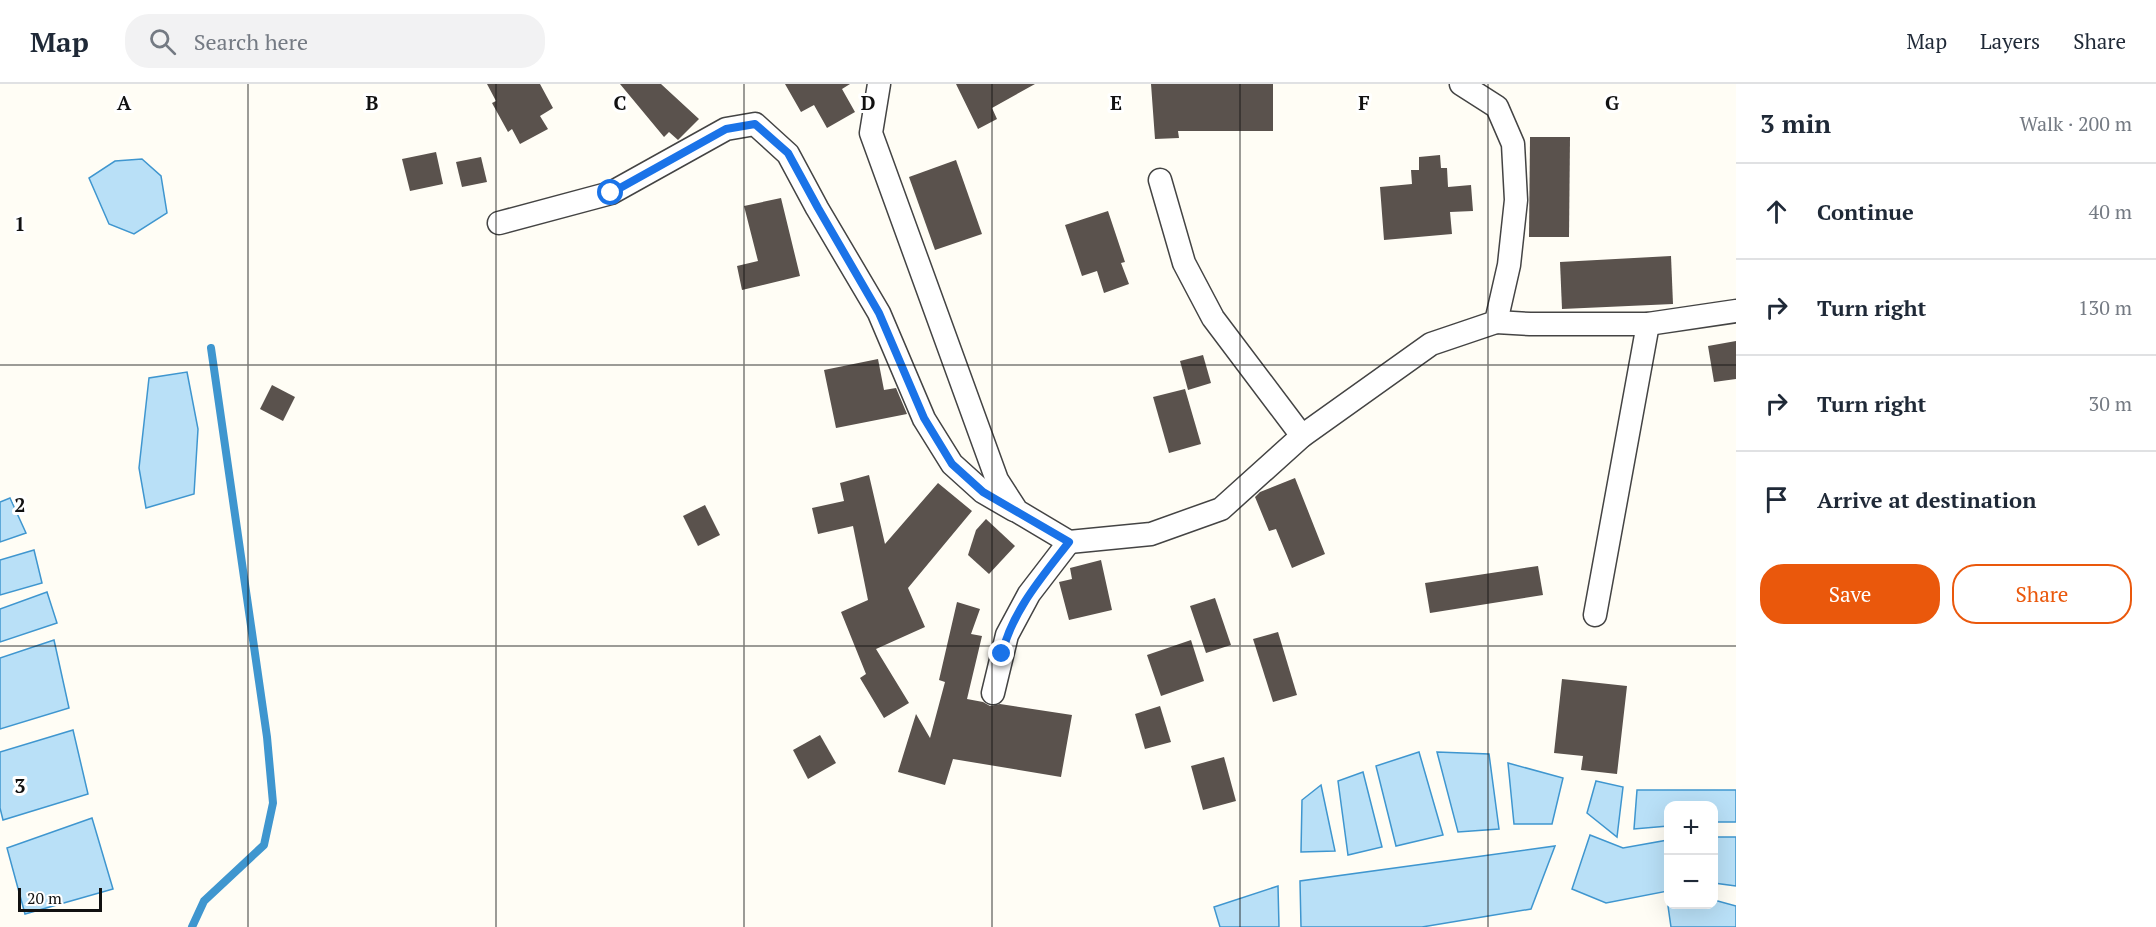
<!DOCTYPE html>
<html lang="en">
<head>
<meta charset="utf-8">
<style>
  :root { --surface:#fff; --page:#f2f2f3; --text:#1f2937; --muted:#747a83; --line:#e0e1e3; --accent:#ea580c }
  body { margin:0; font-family:"PT Serif",serif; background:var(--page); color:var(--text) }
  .controls { position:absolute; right:18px; bottom:18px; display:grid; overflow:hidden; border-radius:12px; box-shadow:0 6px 24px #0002 }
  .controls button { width:54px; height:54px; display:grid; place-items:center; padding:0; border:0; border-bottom:2px solid var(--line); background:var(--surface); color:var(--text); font:30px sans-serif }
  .scale { position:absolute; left:18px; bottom:15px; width:84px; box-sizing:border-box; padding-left:6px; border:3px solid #111; border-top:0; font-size:16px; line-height:21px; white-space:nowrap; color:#111; -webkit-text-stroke:4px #fff; paint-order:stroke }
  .stop { position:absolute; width:18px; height:18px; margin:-14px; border:4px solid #1a73e8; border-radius:50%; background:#fff }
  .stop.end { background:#1a73e8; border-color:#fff; box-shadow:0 2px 6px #0008 }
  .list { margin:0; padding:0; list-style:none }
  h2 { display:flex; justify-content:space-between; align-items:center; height:78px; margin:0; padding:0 24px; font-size:26px }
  h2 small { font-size:20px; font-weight:400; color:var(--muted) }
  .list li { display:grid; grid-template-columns:39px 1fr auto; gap:18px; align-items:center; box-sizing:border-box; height:96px; padding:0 24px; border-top:2px solid var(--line) }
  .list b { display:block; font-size:22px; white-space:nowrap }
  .list em { font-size:20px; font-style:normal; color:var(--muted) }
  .actions { display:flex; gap:12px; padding:18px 24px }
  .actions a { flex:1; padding:14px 0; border:2px solid var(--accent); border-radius:24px; text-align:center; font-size:21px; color:var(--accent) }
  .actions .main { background:var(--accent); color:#fff }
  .icon { flex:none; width:33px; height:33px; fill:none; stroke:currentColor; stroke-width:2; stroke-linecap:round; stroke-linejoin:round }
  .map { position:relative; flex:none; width:1736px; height:843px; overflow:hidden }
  header { display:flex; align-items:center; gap:36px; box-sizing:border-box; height:84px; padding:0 30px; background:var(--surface); border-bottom:2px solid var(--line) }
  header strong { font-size:28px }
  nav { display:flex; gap:33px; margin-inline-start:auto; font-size:21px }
  .search { width:420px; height:54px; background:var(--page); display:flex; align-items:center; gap:15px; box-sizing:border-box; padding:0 21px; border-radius:24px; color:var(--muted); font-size:22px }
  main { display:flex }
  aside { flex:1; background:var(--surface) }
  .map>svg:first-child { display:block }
  .water { fill:#b9e0f7; stroke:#3f96cf; stroke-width:1.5 }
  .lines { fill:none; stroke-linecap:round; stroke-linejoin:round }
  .stream { stroke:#3f96cf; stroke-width:8 }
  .building { fill:#5a524d }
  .minor-casing { stroke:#444; stroke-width:25 }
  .minor { stroke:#fff; stroke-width:22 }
  .route { stroke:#1a73e8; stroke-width:8 }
  .grid { fill:none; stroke:#111; stroke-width:1.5; stroke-opacity:0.55 }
  .grid-label { font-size:20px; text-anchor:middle; font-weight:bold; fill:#111; stroke:#fff; stroke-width:6; stroke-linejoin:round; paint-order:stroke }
</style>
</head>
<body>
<header>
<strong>Map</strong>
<div class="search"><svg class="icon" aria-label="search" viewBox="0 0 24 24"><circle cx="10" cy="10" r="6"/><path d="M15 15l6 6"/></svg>Search here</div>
<nav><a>Map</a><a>Layers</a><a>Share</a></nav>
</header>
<main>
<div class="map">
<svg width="1736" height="843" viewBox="0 0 1736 843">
  <rect width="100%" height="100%" fill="#fffdf5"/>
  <!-- water -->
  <g class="water">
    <polygon points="142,75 161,92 167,129 134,150 109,140 89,94 115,77"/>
    <polygon points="187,288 198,345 194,410 146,424 139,384 149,294"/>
    <polygon points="10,414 26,449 0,458 0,418"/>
    <polygon points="34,466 42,499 0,511 0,476"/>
    <polygon points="47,508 57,539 0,558 0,525"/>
    <polygon points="54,556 69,624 0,645 0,574"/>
    <polygon points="73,646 88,710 3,736 0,724 0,668"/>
    <polygon points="1419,668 1443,751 1396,762 1376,682"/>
    <polygon points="1437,668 1489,670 1499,745 1458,748"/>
    <polygon points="1508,679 1563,694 1552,740 1514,740"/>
    <polygon points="1363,688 1382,763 1348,771 1338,697"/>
    <polygon points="1596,697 1623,703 1617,753 1587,729"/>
    <polygon points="1321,701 1335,767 1301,768 1302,716"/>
    <polygon points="1637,706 1736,706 1736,738 1714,738 1714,722 1668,722 1668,742 1634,745"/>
    <polygon points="92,734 113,805 25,830 7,764"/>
    <polygon points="1590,751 1623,764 1668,756 1668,807 1606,819 1572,805"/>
    <polygon points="1714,753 1736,753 1736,802 1714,799"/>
    <polygon points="1555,762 1531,825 1422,843 1301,843 1300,797"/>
    <polygon points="1278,802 1279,843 1220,843 1214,823"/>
    <polygon points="1714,816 1736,822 1736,843 1671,843 1668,822 1714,820"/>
  </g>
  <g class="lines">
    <!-- stream -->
    <polyline class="stream" points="192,843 204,817 264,761 273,719 267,653 211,264"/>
  </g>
  <!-- building -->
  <g class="building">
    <polygon points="487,0 540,0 553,24 540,32 548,45 520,60 512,45 508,48 492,19 496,17"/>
    <polygon points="620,0 661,0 699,35 678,56 669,48 664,53"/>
    <polygon points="785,0 850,0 842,5 855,28 827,44 814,21 801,28"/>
    <polygon points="956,0 1035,0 992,24 997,35 978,45"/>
    <polygon points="1151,0 1273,0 1273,47 1178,47 1179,54 1155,55"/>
    <polygon points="1530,53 1570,53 1569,153 1529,153"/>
    <polygon points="436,68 443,100 410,107 402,75"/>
    <polygon points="1440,71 1441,84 1447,84 1448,103 1471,101 1473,127 1450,128 1452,150 1384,156 1380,103 1412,100 1411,86 1419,86 1419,73"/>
    <polygon points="481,73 487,98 462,103 456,78"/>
    <polygon points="956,76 982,150 935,166 909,93"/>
    <polygon points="781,114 800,192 742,206 737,182 758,177 744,122"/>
    <polygon points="1108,127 1125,178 1121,179 1129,200 1104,209 1097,187 1082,192 1065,141"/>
    <polygon points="1671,172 1673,220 1562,225 1560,178"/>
    <polygon points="1736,257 1736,295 1714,298 1708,262"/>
    <polygon points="1203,271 1211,299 1188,306 1180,277"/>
    <polygon points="878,275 884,306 896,304 907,330 836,344 824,286"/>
    <polygon points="272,301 295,313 283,337 260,325"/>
    <polygon points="1185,305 1201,360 1169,369 1153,313"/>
    <polygon points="869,391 885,460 938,399 972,427 908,504 925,543 876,565 909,619 884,634 860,594 866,590 841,528 868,516 853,442 818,450 812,424 844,417 840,399"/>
    <polygon points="1295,394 1325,470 1292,484 1276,445 1269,447 1255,413 1260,408"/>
    <polygon points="705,421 720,451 698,462 683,432"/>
    <polygon points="986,435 1015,462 989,490 968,471 976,446"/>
    <polygon points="1101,476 1112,526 1069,536 1059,498 1072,495 1070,484"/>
    <polygon points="1538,482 1543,511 1430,529 1425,499"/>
    <polygon points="1215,514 1231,561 1206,569 1190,522"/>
    <polygon points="957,518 980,525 971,550 982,552 967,615 983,618 990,622 1000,620 1072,631 1061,693 953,675 945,701 898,688 916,630 930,654 945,598 939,596"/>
    <polygon points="1278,548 1297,611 1273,618 1253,555"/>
    <polygon points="1191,556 1204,597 1161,612 1147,571"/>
    <polygon points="1562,595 1627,602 1617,690 1581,686 1583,672 1554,669"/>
    <polygon points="1160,622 1171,658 1145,665 1135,630"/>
    <polygon points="820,651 836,679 808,695 793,666"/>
    <polygon points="1224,673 1236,717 1203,726 1191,682"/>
  </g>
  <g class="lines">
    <!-- minor casing -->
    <g class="minor-casing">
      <g id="minor">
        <polyline points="879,0 871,49 997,396 1017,427 1069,458 1151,450 1221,425 1302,352 1431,260 1496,238 1509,181 1516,116 1513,60 1497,23 1461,0"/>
        <polyline points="1160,96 1184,179 1213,234 1302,352"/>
        <polyline points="499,139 611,109 726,45 755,40 788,70 817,124 879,229 924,335 952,380 983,408 1014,426"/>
        <polyline points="1496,238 1530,240 1648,240 1736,227"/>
        <polyline points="1595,531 1648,240"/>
        <polyline points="993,609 1007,551 1029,510 1069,458"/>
      </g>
    </g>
    <!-- minor -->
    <use href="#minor" class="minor"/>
  </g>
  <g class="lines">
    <!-- route -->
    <path class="route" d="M611,109L726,45L755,40L788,69L818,124L879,229L924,334L952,380L983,408L1069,458C1042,493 1012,527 1002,570"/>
  </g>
  <!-- grid -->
  <path class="grid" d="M248,0V843M496,0V843M744,0V843M992,0V843M1240,0V843M1488,0V843M0,281H1736M0,562H1736"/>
  <g class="grid-label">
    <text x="124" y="26">A</text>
    <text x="372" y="26">B</text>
    <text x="620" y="26">C</text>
    <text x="868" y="26">D</text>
    <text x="1116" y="26">E</text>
    <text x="1364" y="26">F</text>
    <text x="1612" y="26">G</text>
    <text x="20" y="147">1</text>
    <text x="20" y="428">2</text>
    <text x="20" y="709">3</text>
  </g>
</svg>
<div class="controls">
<button>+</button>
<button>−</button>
</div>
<div class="scale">20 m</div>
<div class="stop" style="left:611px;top:109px"></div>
<div class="stop end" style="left:1002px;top:570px"></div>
</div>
<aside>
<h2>3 min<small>Walk · 200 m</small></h2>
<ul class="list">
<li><svg class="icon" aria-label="ahead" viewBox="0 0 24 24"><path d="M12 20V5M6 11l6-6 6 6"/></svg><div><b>Continue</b></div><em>40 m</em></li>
<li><svg class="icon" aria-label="right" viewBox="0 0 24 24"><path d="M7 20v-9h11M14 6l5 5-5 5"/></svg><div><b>Turn right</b></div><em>130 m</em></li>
<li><svg class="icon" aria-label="right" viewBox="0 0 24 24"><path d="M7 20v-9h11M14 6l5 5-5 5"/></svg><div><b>Turn right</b></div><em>30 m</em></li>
<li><svg class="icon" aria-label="arrive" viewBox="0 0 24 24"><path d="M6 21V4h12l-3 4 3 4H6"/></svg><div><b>Arrive at destination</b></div></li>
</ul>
<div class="actions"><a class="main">Save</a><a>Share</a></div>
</aside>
</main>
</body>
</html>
